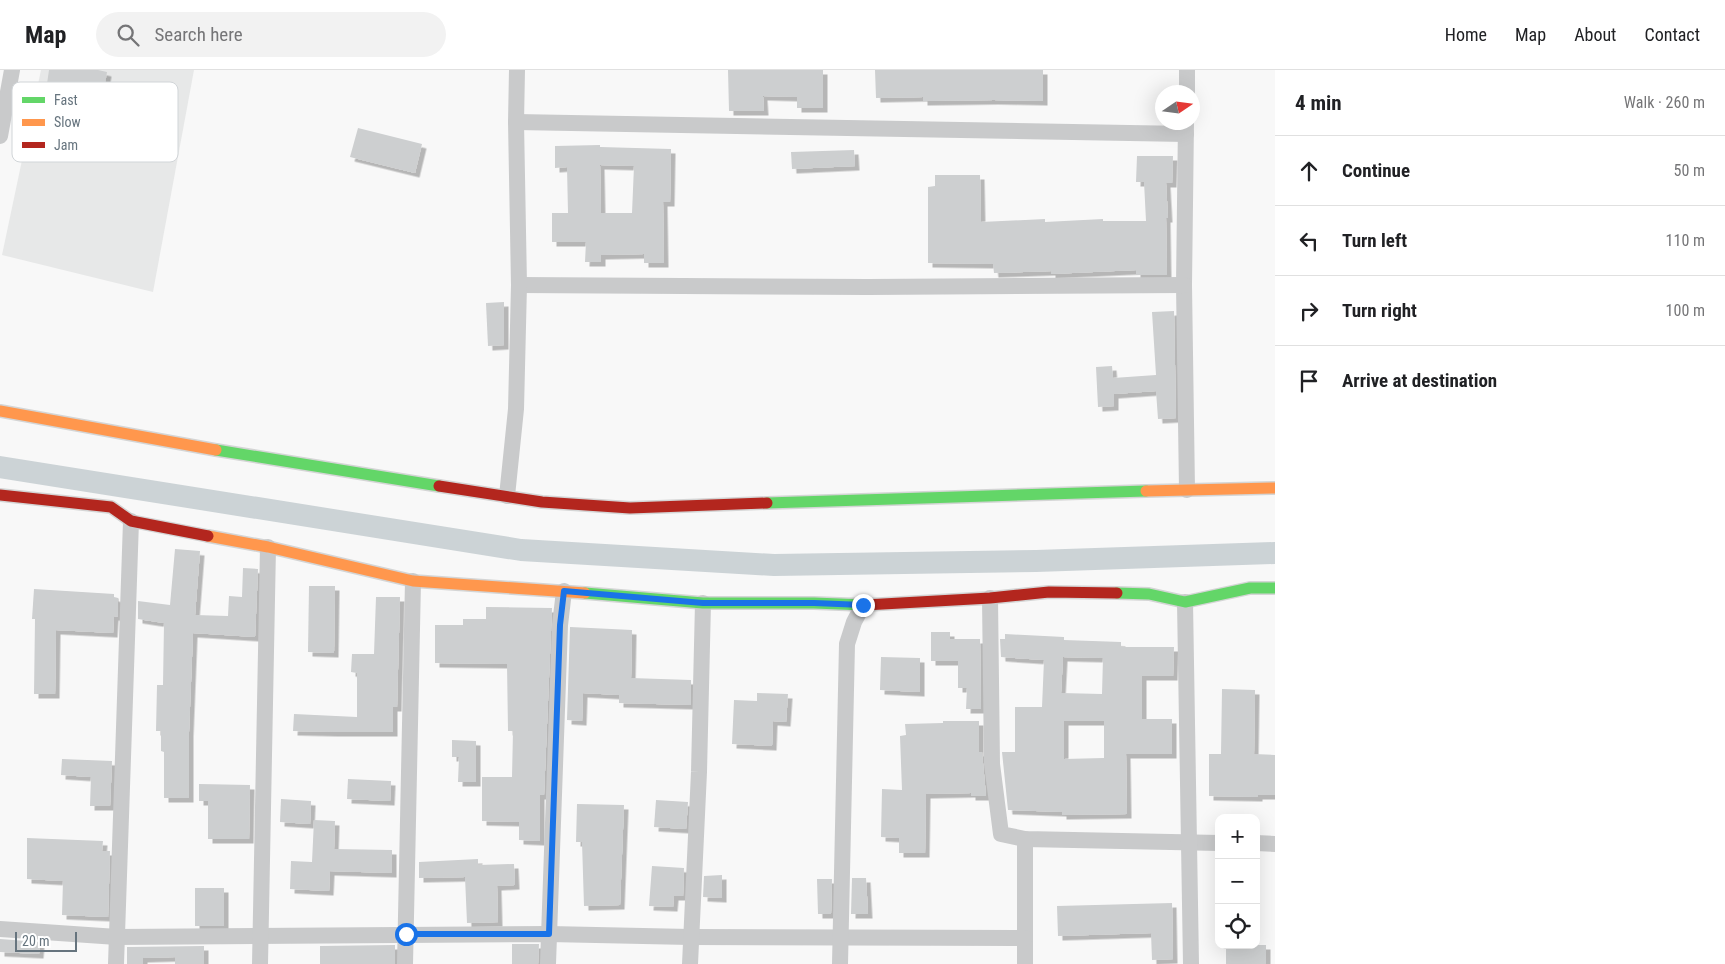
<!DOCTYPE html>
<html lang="en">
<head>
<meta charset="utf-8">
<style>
  :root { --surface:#fff; --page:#f2f2f2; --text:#202124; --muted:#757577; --line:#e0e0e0 }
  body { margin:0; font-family:"Roboto Condensed",sans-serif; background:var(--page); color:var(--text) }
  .controls { position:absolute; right:15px; bottom:15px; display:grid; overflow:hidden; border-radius:10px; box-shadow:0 5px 20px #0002 }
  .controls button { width:45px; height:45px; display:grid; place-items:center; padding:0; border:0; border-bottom:1px solid var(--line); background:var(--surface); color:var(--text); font:25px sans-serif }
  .compass { position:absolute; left:1155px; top:15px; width:45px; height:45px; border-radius:50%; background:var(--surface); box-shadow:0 5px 20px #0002; rotate:77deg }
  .scale { position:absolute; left:15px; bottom:12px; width:62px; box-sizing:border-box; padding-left:5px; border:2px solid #66747e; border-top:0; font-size:14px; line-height:18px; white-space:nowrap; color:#66747e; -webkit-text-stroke:4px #fff; paint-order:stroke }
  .stop { position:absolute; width:15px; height:15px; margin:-11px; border:4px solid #1a73e8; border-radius:50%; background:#fff }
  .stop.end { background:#1a73e8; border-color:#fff; box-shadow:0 1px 5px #0008 }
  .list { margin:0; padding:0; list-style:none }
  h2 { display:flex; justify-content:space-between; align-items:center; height:65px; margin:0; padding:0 20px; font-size:21px }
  h2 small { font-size:16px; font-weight:400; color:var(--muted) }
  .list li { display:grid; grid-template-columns:32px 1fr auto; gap:15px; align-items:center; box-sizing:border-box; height:70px; padding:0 20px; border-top:1px solid var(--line) }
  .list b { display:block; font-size:19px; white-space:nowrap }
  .list em { font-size:16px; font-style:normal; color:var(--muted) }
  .icon { flex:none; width:28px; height:28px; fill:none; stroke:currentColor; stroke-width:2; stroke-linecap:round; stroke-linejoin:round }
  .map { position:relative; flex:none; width:1275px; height:894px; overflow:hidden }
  header { display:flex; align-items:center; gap:30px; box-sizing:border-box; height:70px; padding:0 25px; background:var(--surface); border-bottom:1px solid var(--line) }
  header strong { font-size:24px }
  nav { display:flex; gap:28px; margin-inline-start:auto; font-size:18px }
  .search { width:350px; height:45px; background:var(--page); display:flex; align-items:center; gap:12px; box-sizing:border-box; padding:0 18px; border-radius:28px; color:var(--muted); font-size:19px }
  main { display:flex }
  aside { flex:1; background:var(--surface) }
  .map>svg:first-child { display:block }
  .built { fill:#e7e8e8 }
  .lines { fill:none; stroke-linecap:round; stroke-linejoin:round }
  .canal { stroke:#ccd3d6; stroke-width:22 }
  .building { fill:#cdcfd0; fill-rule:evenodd; filter:url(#shadow) }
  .fast-casing { stroke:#d4d5d5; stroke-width:14 }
  .slow-casing { stroke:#d4d5d5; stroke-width:14 }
  .jam-casing { stroke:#d4d5d5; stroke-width:14 }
  .street { stroke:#c9cacb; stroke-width:16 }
  .fast { stroke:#63d668; stroke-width:11 }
  .slow { stroke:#ff974d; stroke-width:11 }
  .jam { stroke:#b3261e; stroke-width:11 }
  .route { stroke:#1a73e8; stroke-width:6 }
  .key { fill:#fff; stroke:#d1d5d8; stroke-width:1 }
  .key-label { font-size:14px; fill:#66747e }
</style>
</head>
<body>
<header>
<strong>Map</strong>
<div class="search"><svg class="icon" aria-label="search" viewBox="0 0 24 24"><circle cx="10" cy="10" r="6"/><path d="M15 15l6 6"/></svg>Search here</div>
<nav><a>Home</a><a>Map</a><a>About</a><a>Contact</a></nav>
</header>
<main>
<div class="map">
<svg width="1275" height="894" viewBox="0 0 1275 894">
  <defs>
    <filter id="shadow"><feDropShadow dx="4.5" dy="4.5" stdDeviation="0" flood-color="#0004"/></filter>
  </defs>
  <rect width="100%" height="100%" fill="#f8f8f8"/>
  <!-- built -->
  <polygon class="built" points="41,0 194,0 153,222 2,185"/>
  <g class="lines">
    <!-- canal -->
    <polyline class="canal" points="0,397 521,480 774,495 1036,491 1275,483"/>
  </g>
  <!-- building -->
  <g class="building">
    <polygon points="49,0 98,0 107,2 101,38 93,36 87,77 39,69"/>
    <polygon points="728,0 823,0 823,38 797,38 797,27 763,26 764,41 729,41"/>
    <polygon points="875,0 1043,0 1043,31 994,30 923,31 923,27 876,28"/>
    <polygon points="358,58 422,74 415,103 350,87"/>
    <path d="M600,75V77L671,79L670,132H663L664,193H644V184L601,185V192H585L586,172H552V143H568L567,97L555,98V76ZM600,95L634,96L632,143H601Z"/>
    <polygon points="854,80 855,96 792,99 791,82"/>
    <polygon points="1137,86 1173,86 1172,113 1166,113 1168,148 1166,148 1167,205 1136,205 1136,200 1051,204 1051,201 994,203 993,194 928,193 928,117 935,116 935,105 980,105 981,152 1045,149 1045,152 1103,149 1103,151 1146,151 1144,112 1136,112"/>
    <polygon points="504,232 504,275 488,276 486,233"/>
    <polygon points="1174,241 1176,348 1158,349 1156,321 1114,324 1114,336 1098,337 1096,297 1112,296 1113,308 1156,305 1152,242"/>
    <polygon points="175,479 200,481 195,545 228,546 229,526 242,527 243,498 258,499 255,567 193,563 189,662 189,728 164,728 164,682 161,681 161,661 156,661 157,615 163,615 164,553 138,549 138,531 170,535"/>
    <polygon points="309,516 335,516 334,583 308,582"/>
    <polygon points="34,519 114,524 114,527 118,528 118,547 114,546 113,563 56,560 55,624 34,624 35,549 32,549"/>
    <polygon points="376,527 400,527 397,637 393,637 393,662 333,662 293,661 294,644 357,647 357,603 351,602 352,584 374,584"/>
    <polygon points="486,537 552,538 544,725 540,725 540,771 519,770 519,752 482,751 482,707 512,707 513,661 508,661 507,594 435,593 435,555 463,555 463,549 486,549"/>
    <polygon points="570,557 632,560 631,608 691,610 691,635 619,633 619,625 583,623 582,651 567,650"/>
    <polygon points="931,562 950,562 950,569 980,569 981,639 966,639 967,618 958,618 958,591 931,591"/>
    <path d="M1005,564L1064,567V570L1121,572V577H1174L1173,606H1142V649H1172V684H1126L1127,744L1062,745V742L1008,740L1002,682H1015V637H1042L1044,590L1001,587L1000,569H1005ZM1063,587L1103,588L1102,624L1061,623ZM1064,651H1104V688L1064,689Z"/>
    <polygon points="881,587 920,588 920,622 880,620"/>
    <polygon points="1222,619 1255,620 1254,684 1275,685 1275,725 1258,725 1258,727 1209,726 1209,684 1221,684"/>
    <polygon points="757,623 788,624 786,652 773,651 772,676 732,674 734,630 757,631"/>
    <polygon points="943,651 979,651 979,682 982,682 986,726 971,726 971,723 926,724 925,783 899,783 899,768 881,767 882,719 902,720 900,666 906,665 905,654 943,653"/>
    <polygon points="452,670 476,671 476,712 458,712 459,687 452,687"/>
    <polygon points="62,689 112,691 110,736 90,736 91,707 61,705"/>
    <polygon points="348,709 391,711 390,731 347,729"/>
    <polygon points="199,714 250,715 249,769 208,769 208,731 199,731"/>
    <polygon points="281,729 311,731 310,754 280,752"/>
    <polygon points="656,730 688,732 686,759 654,757"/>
    <polygon points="577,734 624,735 620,835 584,836 582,772 576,772"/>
    <polygon points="314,750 335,751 334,779 392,780 392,803 330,801 329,821 290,819 291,791 312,792"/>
    <polygon points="27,768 103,771 102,781 110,781 108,847 62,845 63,811 27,809"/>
    <polygon points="478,789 478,795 514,794 515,815 497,816 498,852 467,853 465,807 419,808 419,792"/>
    <polygon points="652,796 684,798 683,826 674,826 673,837 649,836"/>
    <polygon points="722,805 722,828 703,827 704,806"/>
    <polygon points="852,808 866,808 868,844 851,844"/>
    <polygon points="817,809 832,809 831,844 818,844"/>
    <rect x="195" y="818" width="29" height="38"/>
    <polygon points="1172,833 1173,889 1152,890 1151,863 1058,866 1057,836"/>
    <polygon points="0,869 40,872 39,884 0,882"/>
    <polygon points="512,874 539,874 538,894 512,894"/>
    <polygon points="395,875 395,894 320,894 320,876"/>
    <rect x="1226" y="875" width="40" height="19"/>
    <polygon points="204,876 204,894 175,894 175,887 143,888 143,894 127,894 127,877"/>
  </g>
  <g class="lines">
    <!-- fast casing -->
    <g class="fast-casing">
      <g id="fast">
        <polyline points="216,380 439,416"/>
        <polyline points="767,433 1146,421"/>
        <polyline points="585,523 703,533 814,533 865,535"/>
        <polyline points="1117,523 1149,524 1185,532 1250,518 1275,518"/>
      </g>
    </g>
    <!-- slow casing -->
    <g class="slow-casing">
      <g id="slow">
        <polyline points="0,341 216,380"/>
        <polyline points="1146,421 1275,418"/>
        <polyline points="208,466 268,477 413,511 585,523"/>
      </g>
    </g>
    <!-- jam casing -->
    <g class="jam-casing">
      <g id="jam">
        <polyline points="439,416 542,432 630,438 767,433"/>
        <polyline points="0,425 111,437 131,451 208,466"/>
        <polyline points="865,535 990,528 1049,522 1117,523"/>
      </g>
    </g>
    <!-- street -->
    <g class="street">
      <polyline points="1187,22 1187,0"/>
      <polyline points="516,52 1186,64"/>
      <polyline points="1186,52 1184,215 1187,420"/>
      <polyline points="0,66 12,0"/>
      <polyline points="519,215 868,217 1184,215"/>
      <polyline points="507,426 516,339 519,215 516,52 517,0"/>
      <polyline points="990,528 992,694 1001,764 1025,769 1219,773"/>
      <polyline points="1185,532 1191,894"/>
      <polyline points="1025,769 1025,894"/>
      <polyline points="1256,773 1275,774"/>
      <polyline points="0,859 117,867 549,864 690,867 1025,868"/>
      <polyline points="116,894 131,451"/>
      <polyline points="260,894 268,477"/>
      <polyline points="405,894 413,511"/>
      <polyline points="548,894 560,555 564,521"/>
      <polyline points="690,894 699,702 703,533"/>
      <polyline points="840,894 847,574 854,552 863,535"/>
    </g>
    <!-- fast -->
    <use href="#fast" class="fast"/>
    <!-- slow -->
    <use href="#slow" class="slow"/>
    <!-- jam -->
    <use href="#jam" class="jam"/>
  </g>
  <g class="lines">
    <!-- route -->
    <polyline class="route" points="406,864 549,864 560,555 564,521 703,533 814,533 863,535"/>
  </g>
  <!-- legend -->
  <rect x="12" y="12" width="166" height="80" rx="8" class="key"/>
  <rect x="22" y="27" width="23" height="6" fill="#63d668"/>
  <rect x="22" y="49" width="23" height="7" fill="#ff974d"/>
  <rect x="22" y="72" width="23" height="6" fill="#b3261e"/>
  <g class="key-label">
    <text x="54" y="35">Fast</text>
    <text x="54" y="57">Slow</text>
    <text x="54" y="80">Jam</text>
  </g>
</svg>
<div class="controls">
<button>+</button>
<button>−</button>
<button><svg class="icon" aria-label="locate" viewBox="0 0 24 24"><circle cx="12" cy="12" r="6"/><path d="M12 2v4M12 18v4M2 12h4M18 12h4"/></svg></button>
</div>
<svg class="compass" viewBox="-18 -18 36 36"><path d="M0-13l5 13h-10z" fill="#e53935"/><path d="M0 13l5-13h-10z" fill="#757577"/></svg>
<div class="scale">20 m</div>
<div class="stop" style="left:406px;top:864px"></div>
<div class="stop end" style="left:863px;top:535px"></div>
</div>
<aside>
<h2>4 min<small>Walk · 260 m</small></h2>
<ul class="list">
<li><svg class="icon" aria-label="ahead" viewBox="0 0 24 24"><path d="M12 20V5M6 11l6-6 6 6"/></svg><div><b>Continue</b></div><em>50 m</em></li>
<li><svg class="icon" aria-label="left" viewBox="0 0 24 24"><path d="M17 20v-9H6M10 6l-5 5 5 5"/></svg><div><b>Turn left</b></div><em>110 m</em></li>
<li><svg class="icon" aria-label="right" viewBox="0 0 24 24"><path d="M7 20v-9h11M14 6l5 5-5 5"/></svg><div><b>Turn right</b></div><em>100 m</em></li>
<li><svg class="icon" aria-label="arrive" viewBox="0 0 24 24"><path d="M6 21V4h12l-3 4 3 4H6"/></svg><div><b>Arrive at destination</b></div></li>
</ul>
</aside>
</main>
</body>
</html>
